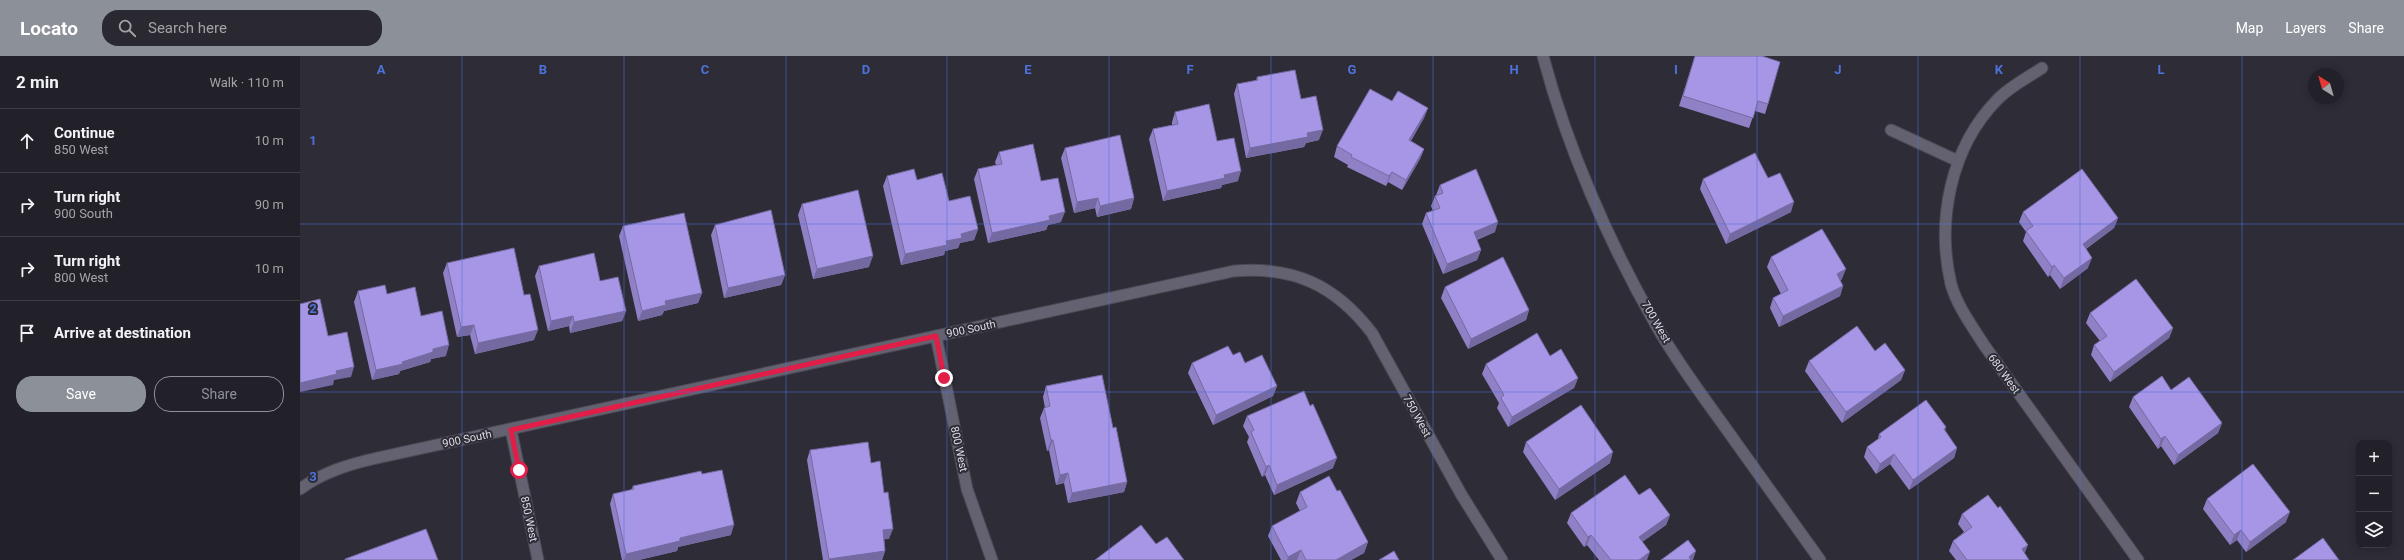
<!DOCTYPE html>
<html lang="en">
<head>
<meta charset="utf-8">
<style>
  :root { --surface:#222129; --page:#2a2931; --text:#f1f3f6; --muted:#a2a3a8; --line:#3f3e46; --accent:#8c9099 }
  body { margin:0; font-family:Roboto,sans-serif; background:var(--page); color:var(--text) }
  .controls { position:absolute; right:12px; bottom:12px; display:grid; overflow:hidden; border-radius:8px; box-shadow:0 2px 10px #0003 }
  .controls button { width:36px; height:36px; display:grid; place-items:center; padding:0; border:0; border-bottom:1px solid var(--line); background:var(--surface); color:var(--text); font:20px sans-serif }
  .compass { position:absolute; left:2008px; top:12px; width:36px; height:36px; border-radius:50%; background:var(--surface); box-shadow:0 2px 10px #0003; rotate:323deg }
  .stop { position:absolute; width:12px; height:12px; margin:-9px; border:3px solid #e11d48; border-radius:50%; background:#fff }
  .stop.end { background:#e11d48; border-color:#fff; box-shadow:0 1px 4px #0008 }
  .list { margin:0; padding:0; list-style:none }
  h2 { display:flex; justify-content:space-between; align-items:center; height:52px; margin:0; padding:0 16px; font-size:17px }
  h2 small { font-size:13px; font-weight:400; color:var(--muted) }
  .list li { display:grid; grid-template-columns:26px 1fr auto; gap:12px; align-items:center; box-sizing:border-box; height:64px; padding:0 16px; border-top:1px solid var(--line) }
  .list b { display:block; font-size:15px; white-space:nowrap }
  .list p { margin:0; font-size:13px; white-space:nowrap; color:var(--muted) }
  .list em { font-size:13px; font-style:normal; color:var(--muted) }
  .actions { display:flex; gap:8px; padding:12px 16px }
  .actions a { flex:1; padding:9px 0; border:1px solid var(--accent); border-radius:16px; text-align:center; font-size:14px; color:var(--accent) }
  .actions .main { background:var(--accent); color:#fff }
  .icon { flex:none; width:22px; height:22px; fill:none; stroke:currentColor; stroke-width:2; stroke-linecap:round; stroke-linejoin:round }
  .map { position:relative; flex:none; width:2104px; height:504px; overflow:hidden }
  header { display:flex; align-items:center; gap:24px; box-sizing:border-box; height:56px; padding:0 20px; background:var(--accent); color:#fff }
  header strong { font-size:19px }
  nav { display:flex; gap:22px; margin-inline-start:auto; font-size:14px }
  .search { width:280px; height:36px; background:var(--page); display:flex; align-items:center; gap:10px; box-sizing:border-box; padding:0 14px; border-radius:16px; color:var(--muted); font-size:15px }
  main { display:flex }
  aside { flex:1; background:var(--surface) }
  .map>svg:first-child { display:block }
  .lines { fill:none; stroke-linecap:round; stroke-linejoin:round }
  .minor-casing { stroke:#4a4852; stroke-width:13 }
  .minor { stroke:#646270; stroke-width:11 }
  .wall { fill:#9081c6 }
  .shaded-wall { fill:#7569a1 }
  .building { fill:#a796e6; stroke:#7569a1 }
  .route { stroke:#e11d48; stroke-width:5 }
  .grid { fill:none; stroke:#4d72db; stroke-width:1; stroke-opacity:0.55 }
  .labels { text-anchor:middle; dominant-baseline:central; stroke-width:4; stroke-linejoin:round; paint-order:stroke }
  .street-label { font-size:11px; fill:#dedde4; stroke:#2e2c37 }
  .grid-label { font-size:13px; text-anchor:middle; font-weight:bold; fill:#4d72db; stroke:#2e2c37; stroke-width:4; stroke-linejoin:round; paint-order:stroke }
</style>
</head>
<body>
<header>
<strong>Locato</strong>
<div class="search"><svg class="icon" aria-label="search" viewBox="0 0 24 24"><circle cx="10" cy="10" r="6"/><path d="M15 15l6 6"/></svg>Search here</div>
<nav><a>Map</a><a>Layers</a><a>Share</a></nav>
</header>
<main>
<aside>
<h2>2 min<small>Walk · 110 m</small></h2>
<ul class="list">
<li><svg class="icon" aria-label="ahead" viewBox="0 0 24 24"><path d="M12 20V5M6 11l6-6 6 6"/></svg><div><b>Continue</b><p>850 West</p></div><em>10 m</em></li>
<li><svg class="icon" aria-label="right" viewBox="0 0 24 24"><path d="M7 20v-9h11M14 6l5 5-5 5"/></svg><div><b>Turn right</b><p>900 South</p></div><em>90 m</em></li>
<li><svg class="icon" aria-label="right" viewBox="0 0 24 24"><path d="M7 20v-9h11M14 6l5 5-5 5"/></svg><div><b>Turn right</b><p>800 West</p></div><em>10 m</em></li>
<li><svg class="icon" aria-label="arrive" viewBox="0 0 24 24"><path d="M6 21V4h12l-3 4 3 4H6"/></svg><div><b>Arrive at destination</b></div></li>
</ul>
<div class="actions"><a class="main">Save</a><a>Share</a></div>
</aside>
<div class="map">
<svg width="2104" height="504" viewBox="0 0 2104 504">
  <rect width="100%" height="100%" fill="#2e2c37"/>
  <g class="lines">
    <!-- minor casing -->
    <g class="minor-casing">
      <g id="minor">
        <path d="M1243,0C1267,91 1309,187 1356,269C1375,303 1399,335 1422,367C1454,412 1487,458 1520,504"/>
        <path d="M1742,12C1727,22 1709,31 1697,44C1651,91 1636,164 1651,228C1657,250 1672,270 1684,289L1838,504"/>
        <polyline points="1591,74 1658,105"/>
        <polyline points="636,280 667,433 692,504"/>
        <polyline points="211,374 238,504"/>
        <path d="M0,433C23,416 50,408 77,402L934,215C994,210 1035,229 1072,277L1161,438L1202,504"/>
      </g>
    </g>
    <!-- minor -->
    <use href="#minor" class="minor"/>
  </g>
  <!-- wall -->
  <g class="wall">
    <polygon points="1395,0 1462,0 1468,48 1465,58 1455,55 1449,72 1379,50"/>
    <polygon points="957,21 1001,43 1019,84 1006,87 1004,91 946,102 934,38 937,28 956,25"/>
    <polygon points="1092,45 1128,52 1124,62 1111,85 1124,93 1120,103 1102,134 1088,126 1086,130 1047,111 1048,109 1034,101 1037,90"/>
    <polygon points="875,56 917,85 938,125 922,129 921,132 863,145 849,83 853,73 872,69 872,66"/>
    <polygon points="765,92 834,142 831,153 797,161 795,152 774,157 761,102"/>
    <polygon points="699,96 741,125 761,166 748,169 746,174 688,187 674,123 678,113 696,109 695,106"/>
    <polygon points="587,120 617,124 649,145 678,173 674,184 660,187 658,192 645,195 644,199 601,209 583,130"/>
    <polygon points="1403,123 1491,156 1426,188 1400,133"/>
    <polygon points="1140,129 1195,176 1177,184 1181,194 1177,204 1143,218 1122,168 1126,157 1133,155 1131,150 1135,140 1136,139"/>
    <polygon points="502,148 569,211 513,223 498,159"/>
    <polygon points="1723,156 1818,162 1814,172 1786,193 1788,212 1760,233 1750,219 1748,221 1723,185 1726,176 1719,166"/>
    <polygon points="415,169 485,219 481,229 424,242 411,179"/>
    <polygon points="323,170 402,237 398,247 364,255 362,259 338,265 319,180"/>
    <polygon points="1471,201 1542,223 1540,224 1543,230 1540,240 1479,271 1470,252 1473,242 1481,238 1467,211"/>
    <polygon points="147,207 224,239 234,284 175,298 170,279 157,281 143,217"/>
    <polygon points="239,210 300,225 326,255 322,265 270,277 269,270 248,275 235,220"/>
    <polygon points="1145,231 1229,254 1226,264 1168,293 1141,242"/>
    <polygon points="58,235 121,260 146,300 131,303 130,306 100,315 99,318 72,324 54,246"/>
    <polygon points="1790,257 1873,272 1869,282 1810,326 1791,299 1794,289 1800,285 1786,267"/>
    <polygon points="1575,295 1605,314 1601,324 1542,367 1505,315 1509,305"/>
    <polygon points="933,299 945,307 977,330 973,340 913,369 888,317 892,307"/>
    <polygon points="1250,300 1278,322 1274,332 1208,371 1197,352 1199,347 1182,318 1186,308"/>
    <polygon points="746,330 813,372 827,426 824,436 768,447 764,427 756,429 749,394 747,395 740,362 744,352 745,352 743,341"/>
    <polygon points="1871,334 1922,367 1918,377 1874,409 1861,390 1858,393 1829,351 1833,341"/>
    <polygon points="947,360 1033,412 974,439 965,419 962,421 947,386 949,381 943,370"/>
    <polygon points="1646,371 1645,375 1657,392 1654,402 1609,434 1590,408 1576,418 1564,401 1567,391 1578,383 1579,378"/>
    <polygon points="1226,386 1310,407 1255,444 1223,396"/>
    <polygon points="510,394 571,407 589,483 584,483 585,495 582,504 523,504 507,404"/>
    <polygon points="402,418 431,479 378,491 377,495 339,504 322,504 310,448 313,438 331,434 333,430"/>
    <polygon points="1037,435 1068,486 1064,497 1051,504 981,504 968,480 972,470 1000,455 996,447 1000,436"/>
    <polygon points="1339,439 1370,459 1366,469 1342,486 1347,504 1299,504 1287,489 1284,491 1267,467 1271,457"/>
    <polygon points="1907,443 1986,466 1946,496 1937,484 1930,489 1903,453"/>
    <polygon points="1662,458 1725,498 1729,504 1656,504 1649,495 1653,485 1664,476 1658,468"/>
  </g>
  <!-- shaded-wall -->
  <g class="shaded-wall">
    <polygon points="1128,52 1124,62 1105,94 1109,84"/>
    <polygon points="1023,74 1019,84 1006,87 1004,91 946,102 950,92 1007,77"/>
    <polygon points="1124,93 1120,103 1102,134 1106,124"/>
    <polygon points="941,115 938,125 922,129 921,132 863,145 867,135 924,119"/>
    <polygon points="1092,116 1088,126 1086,130 1089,120"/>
    <polygon points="798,142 795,152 774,157 777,146"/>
    <polygon points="834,142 831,153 797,161 800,150"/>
    <polygon points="1494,146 1491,156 1426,188 1430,178"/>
    <polygon points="765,156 761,166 748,169 746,174 688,187 692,177 749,160"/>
    <polygon points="1818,162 1814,172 1779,198 1783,188"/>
    <polygon points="1198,166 1195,176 1170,186 1174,176"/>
    <polygon points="678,173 674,184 660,187 658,192 645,195 644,199 601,209 605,198 661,178"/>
    <polygon points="1181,194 1177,204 1143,218 1147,208"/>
    <polygon points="573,200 569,211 513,223 517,213"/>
    <polygon points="1792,202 1788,212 1760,233 1764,222"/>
    <polygon points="1754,209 1750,219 1748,221 1752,211"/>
    <polygon points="1546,213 1542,223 1533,229 1537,218"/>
    <polygon points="485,219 481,229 424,242 428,232"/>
    <polygon points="1543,230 1540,240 1479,271 1483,260"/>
    <polygon points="402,237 398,247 364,255 362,259 338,265 342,255 365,245"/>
    <polygon points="1229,254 1226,264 1168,293 1171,283"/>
    <polygon points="326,255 322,265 270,277 274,266"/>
    <polygon points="273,260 269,270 248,275 251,265"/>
    <polygon points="174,269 170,279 157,281 161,271"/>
    <polygon points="1873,272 1869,282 1810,326 1814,316"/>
    <polygon points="238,274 234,284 175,298 178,287"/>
    <polygon points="149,289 146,300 131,303 130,306 100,315 99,318 72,324 76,314 102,306 133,293"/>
    <polygon points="54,311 51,321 34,324 33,329 0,336 0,327 36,315"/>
    <polygon points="1605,314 1601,324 1542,367 1546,356"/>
    <polygon points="1278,322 1274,332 1208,371 1212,361"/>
    <polygon points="977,330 973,340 913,369 916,359"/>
    <polygon points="1922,367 1918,377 1874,409 1878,399"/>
    <polygon points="1865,380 1861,390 1858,393 1861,383"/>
    <polygon points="751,384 753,384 749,394 747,395"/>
    <polygon points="1657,392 1654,402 1609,434 1613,424"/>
    <polygon points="1313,396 1310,407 1255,444 1259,433"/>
    <polygon points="1594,398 1590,408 1576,418 1580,408"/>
    <polygon points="1037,402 1033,412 974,439 977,429"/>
    <polygon points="969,409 965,419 962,421 966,411"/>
    <polygon points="768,417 764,427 756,429 760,419"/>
    <polygon points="827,426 824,436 768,447 772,437"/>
    <polygon points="1990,456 1986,466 1946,496 1950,486"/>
    <polygon points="1370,459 1366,469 1335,491 1339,481"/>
    <polygon points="434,469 431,479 378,491 377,495 339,504 324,504 326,498 380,482"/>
    <polygon points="593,473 589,483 579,484 583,474"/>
    <polygon points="1941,474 1937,484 1930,489 1934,479"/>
    <polygon points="1291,479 1287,489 1284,491 1288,481"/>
    <polygon points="1068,486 1064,497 1051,504 1036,504"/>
    <polygon points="1728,489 1724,499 1722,493"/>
    <polygon points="1001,494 997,504 987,504 988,501"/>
    <polygon points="585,495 582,504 528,504 529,503"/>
    <polygon points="1396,495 1393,504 1387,504 1389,501"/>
    <polygon points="1350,496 1347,504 1339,504"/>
  </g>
  <!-- building -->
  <g class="building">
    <polygon points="1395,0 1462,0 1480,6 1468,48 1458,45 1453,62 1383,40"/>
    <polygon points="995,14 1001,43 1016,40 1023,74 1007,77 1008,81 950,92 937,28 958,24 957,21"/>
    <polygon points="1070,33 1092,45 1098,35 1128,52 1109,84 1124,93 1106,124 1092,116 1089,120 1051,101 1052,99 1037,90"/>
    <polygon points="909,48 917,85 934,82 941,115 924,119 925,122 867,135 853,73 878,68 875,56"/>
    <polygon points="820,79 834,142 800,150 798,142 777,146 765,92"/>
    <polygon points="733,88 741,125 758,122 765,156 749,160 750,164 692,177 678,113 702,108 699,96"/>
    <polygon points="1455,97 1468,122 1480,117 1494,146 1430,178 1403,123"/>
    <polygon points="614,113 617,124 642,117 649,145 670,140 678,173 661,178 662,182 646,185 647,189 605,198 587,120"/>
    <polygon points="1176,113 1198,166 1174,176 1181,194 1147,208 1126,157 1140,152 1135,140 1143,137 1140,129"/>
    <polygon points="1782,113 1818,162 1783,188 1792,202 1764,222 1754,209 1752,211 1726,175 1733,170 1723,156"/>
    <polygon points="558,134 573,200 517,213 502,148"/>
    <polygon points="471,154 485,219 428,232 415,169"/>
    <polygon points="384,157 402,237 365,245 366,249 342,255 323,170"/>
    <polygon points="1522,173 1546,213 1537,218 1543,230 1483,260 1473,242 1488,234 1471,201"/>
    <polygon points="214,192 224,239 230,238 238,274 178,287 174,269 161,271 147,207"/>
    <polygon points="294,197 300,225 318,221 326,255 274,266 273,260 251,265 239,210"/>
    <polygon points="1203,201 1229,254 1171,283 1145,231"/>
    <polygon points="1836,223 1873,272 1814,316 1794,289 1807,280 1790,257"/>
    <polygon points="85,229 87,238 115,231 121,260 142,255 149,289 133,293 133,296 102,306 103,308 76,314 58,235"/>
    <polygon points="20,243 28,280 47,276 54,311 36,315 37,318 0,327 0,248"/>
    <polygon points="1557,270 1575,295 1585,287 1605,314 1546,356 1509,305"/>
    <polygon points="1237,277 1250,300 1261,293 1278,322 1212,361 1201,342 1204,339 1186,308"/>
    <polygon points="928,290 933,299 940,296 945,307 962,299 977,330 916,359 892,307"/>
    <polygon points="802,319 813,372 816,371 827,426 772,437 768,417 760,419 753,384 751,384 744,352 750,350 746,330"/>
    <polygon points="1862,320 1871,334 1889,321 1922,367 1878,399 1865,380 1861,383 1833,341"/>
    <polygon points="1004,335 1010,350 1013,348 1037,402 977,429 969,409 966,411 951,376 954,374 947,360"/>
    <polygon points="1626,344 1646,371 1644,373 1657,392 1613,424 1594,398 1580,408 1567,391 1581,381 1579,378"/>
    <polygon points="1281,349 1313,396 1259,433 1226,386"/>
    <polygon points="568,386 571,407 580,405 584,437 588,436 593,473 583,474 585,495 529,503 510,394"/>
    <polygon points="1953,408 1990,456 1950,486 1941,474 1934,479 1907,443"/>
    <polygon points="422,414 434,469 380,482 380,485 326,498 313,438 334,433 333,430 401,415 402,418"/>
    <polygon points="1325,419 1339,439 1350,432 1370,459 1339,481 1350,496 1339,504 1311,504 1291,479 1288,481 1271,457"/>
    <polygon points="1029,420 1037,435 1040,434 1068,486 1036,504 1006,504 1001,494 988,501 972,470 1007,451 1000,436"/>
    <polygon points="1688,439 1698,452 1700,450 1728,489 1722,493 1729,504 1667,504 1653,485 1672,471 1662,458"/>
    <polygon points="841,469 856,488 867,481 884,504 795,504"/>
    <polygon points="126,473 138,504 45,504 45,503"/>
    <polygon points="2023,482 2039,504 1993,504"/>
    <polygon points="1388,484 1396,495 1389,501 1391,504 1361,504"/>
    <polygon points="1094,495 1099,504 1079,504"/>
  </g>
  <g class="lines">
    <!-- route -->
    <polyline class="route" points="219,414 211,374 636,280 644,322"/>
  </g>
  <!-- grid -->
  <path class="grid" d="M162,0V504M324,0V504M486,0V504M647,0V504M809,0V504M971,0V504M1133,0V504M1295,0V504M1457,0V504M1618,0V504M1780,0V504M1942,0V504M0,168H2104M0,336H2104"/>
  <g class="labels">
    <!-- street labels -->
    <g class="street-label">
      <text transform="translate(1356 266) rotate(60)">700 West</text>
      <text transform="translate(671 273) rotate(-12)">900 South</text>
      <text transform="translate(1704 318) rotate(54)">680 West</text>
      <text transform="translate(1117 360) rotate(61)">750 West</text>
      <text transform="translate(167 383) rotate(-12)">900 South</text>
      <text transform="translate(659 393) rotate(78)">800 West</text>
      <text transform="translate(229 463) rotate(78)">850 West</text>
    </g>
  </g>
  <g class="grid-label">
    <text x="81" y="18">A</text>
    <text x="243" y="18">B</text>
    <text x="405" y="18">C</text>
    <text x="566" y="18">D</text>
    <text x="728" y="18">E</text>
    <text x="890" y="18">F</text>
    <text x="1052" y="18">G</text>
    <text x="1214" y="18">H</text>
    <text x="1376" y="18">I</text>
    <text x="1538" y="18">J</text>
    <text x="1699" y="18">K</text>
    <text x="1861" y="18">L</text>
    <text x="13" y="89">1</text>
    <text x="13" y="257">2</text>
    <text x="13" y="425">3</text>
  </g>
</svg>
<div class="controls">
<button>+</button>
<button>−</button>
<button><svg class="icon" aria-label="layers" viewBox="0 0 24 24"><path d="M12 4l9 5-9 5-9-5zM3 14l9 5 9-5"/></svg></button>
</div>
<svg class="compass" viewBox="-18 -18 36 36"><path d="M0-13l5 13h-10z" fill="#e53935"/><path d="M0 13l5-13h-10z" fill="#a2a3a8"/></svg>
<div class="stop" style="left:219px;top:414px"></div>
<div class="stop end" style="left:644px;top:322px"></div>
</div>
</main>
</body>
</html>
